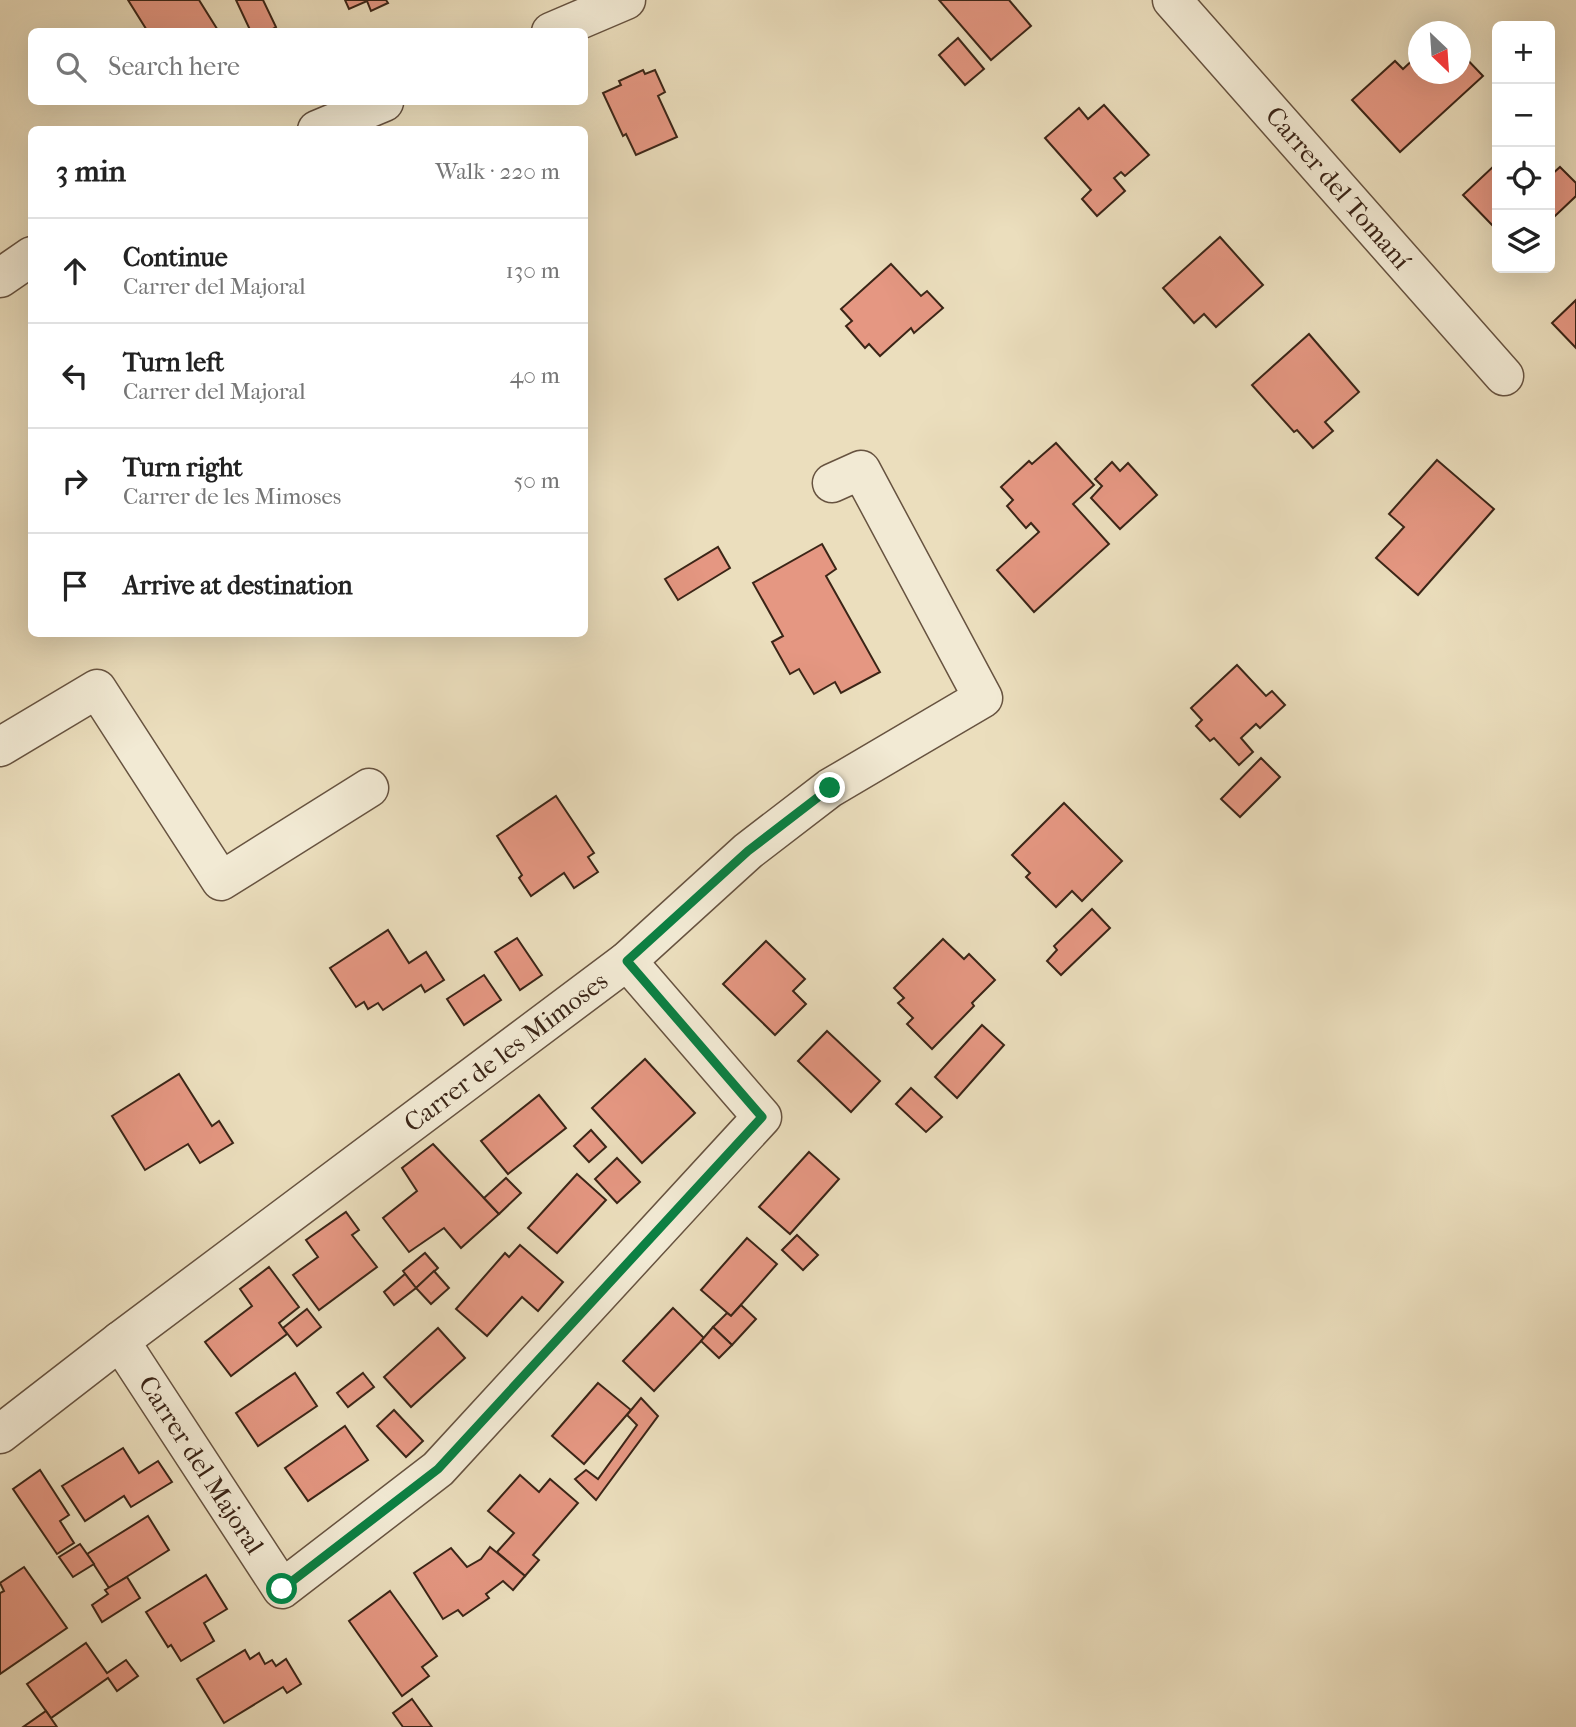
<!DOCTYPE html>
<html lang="en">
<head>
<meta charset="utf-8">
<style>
  :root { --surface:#fff; --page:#f6f6f6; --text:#222; --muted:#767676; --line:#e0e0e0 }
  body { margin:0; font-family:"IM FELL French Canon",serif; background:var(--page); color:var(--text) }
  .controls { position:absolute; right:21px; top:21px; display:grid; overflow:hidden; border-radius:10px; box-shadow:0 7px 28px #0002 }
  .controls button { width:63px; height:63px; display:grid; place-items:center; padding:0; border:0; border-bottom:2px solid var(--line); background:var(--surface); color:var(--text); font:35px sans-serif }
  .compass { position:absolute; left:1408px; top:21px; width:63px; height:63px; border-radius:50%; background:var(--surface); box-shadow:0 7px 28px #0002; rotate:155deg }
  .stop { position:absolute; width:21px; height:21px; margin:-16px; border:5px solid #0b8043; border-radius:50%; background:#fff }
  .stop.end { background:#0b8043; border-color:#fff; box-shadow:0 2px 7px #0008 }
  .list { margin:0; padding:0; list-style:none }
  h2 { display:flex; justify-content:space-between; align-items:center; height:91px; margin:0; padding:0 28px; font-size:30px }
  h2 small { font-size:23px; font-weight:400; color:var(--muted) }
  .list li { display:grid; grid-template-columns:46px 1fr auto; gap:21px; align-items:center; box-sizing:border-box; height:105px; padding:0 28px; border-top:2px solid var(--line) }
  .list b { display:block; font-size:26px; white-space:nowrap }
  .list p { margin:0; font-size:23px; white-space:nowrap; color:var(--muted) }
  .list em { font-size:23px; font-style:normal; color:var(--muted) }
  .icon { flex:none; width:38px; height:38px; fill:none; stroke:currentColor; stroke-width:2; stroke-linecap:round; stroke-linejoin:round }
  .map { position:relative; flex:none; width:1576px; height:1727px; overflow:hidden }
  .search { position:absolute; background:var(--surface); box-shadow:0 7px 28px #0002; left:28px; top:28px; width:560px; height:77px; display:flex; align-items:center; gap:18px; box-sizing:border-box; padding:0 24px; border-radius:10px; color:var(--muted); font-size:26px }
  .panel { position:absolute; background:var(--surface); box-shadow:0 7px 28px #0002; left:28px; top:126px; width:560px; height:511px; border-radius:10px }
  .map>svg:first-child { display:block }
  .building { fill:#e59782; stroke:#3b2517; stroke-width:2 }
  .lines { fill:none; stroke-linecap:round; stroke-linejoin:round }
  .minor-casing { stroke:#675340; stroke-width:41 }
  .minor { stroke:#f2ead4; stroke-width:38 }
  .route { stroke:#0b8043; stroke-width:9 }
  .labels { text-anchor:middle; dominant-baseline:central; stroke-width:5; stroke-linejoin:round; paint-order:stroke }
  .street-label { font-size:26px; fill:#3b2517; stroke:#f2ead4 }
</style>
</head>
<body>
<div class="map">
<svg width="1576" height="1727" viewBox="0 0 1576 1727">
  <rect width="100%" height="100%" fill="#ebdebd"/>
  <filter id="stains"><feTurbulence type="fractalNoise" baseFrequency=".00286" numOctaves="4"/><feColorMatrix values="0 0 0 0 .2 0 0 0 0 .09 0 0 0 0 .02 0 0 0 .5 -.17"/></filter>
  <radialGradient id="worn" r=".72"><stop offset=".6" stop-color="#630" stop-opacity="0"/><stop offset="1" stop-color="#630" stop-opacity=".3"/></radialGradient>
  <!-- building -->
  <g class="building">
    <polygon points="128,0 199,0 219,32 148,32"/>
    <polygon points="236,0 263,0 276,27 267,32 251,32"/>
    <polygon points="345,0 386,0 388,3 371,11 367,1 349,9"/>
    <polygon points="939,0 1009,0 1031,26 991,60"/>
    <polygon points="958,38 984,69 965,85 939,55"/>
    <polygon points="1460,52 1483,76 1400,152 1352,100 1395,61 1403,69 1418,55 1418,74 1460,74"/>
    <polygon points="643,70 645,74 655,70 665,92 658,96 677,137 636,155 626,134 623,136 603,93 621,85 619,81"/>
    <polygon points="1104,105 1149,155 1125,176 1121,172 1114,178 1125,191 1097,216 1082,199 1091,190 1045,138 1079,108 1088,119"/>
    <polygon points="1497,163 1497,226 1495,228 1463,195"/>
    <polygon points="1560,167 1576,183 1576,196 1555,216 1550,213 1550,176"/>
    <polygon points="1220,237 1263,285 1216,327 1204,314 1194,323 1163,288"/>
    <polygon points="891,264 921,296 927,291 943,308 914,333 911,328 880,356 869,344 865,348 846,326 852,321 841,309"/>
    <polygon points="1576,300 1576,348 1552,323"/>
    <polygon points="1309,334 1359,392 1325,422 1333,431 1313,448 1297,430 1294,432 1252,385"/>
    <polygon points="1056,443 1094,485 1073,504 1109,544 1034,612 997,570 1039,532 1031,523 1026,528 1007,506 1013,500 1001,487 1029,461 1032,464"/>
    <polygon points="1437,460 1494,509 1418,595 1376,558 1404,527 1389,514"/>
    <polygon points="1112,462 1120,471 1128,463 1157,495 1120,529 1091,498 1102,486 1095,479"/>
    <polygon points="822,544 836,569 826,576 880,672 841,693 835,682 814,694 799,669 790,674 772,642 783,636 753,583"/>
    <polygon points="718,547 730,568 678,600 665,579"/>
    <polygon points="1237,665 1266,696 1272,691 1285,705 1260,728 1256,724 1241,738 1253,752 1239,765 1214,738 1210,741 1196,726 1202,720 1191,708"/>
    <polygon points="1261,758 1280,777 1240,817 1221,799"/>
    <polygon points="556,796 594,853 588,857 598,872 574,888 564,873 531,896 519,878 522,875 497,836"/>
    <polygon points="1064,803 1122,861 1082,901 1072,891 1056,907 1026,877 1030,873 1012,855"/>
    <polygon points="1092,909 1110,928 1061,975 1047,961 1057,950 1054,946"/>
    <polygon points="388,930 409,963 426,952 444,980 425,992 421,985 383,1010 378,1003 368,1009 364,1002 356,1007 330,968"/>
    <polygon points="517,938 542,975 520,990 495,952"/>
    <polygon points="943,939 964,959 969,954 995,980 972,1003 974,1006 932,1049 907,1024 913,1018 898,1003 904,998 894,988"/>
    <polygon points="766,941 805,979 793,991 806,1004 775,1035 723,984"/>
    <polygon points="484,975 501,1000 464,1025 447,999"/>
    <polygon points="982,1025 1004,1045 957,1098 935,1077"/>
    <polygon points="827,1031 880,1081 851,1112 798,1061"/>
    <polygon points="645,1059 695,1113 642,1163 592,1108"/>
    <polygon points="179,1074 212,1126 219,1121 233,1143 200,1163 188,1144 145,1170 112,1116"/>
    <polygon points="911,1088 942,1117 926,1132 896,1104"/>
    <polygon points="539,1095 566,1128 508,1174 481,1141"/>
    <polygon points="591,1130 606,1147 589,1162 574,1146"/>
    <polygon points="433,1144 499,1214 461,1248 444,1228 409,1252 383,1218 417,1191 402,1168"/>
    <polygon points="809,1152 839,1179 790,1234 759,1207"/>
    <polygon points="617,1158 640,1182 617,1203 595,1179"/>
    <polygon points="577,1174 606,1200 557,1253 528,1228"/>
    <polygon points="506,1178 521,1193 499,1214 484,1198"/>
    <polygon points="346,1212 359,1230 352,1235 377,1267 319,1310 293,1275 318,1257 306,1240"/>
    <polygon points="797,1235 818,1255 803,1270 782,1250"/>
    <polygon points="747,1238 777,1264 731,1316 701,1290"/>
    <polygon points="520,1245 563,1282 538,1311 522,1297 487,1336 456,1309 505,1253 509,1257"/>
    <polygon points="425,1253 438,1268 416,1288 403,1271"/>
    <polygon points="269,1267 299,1307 279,1323 287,1334 231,1376 205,1342 252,1306 240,1289"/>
    <polygon points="434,1271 449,1288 431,1304 416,1288"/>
    <polygon points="405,1274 416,1288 394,1305 384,1292"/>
    <polygon points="741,1305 756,1319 732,1345 713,1327 727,1313 731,1316"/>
    <polygon points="673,1308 704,1338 654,1391 623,1361"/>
    <polygon points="307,1309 321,1327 297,1346 283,1328"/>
    <polygon points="713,1327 732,1345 719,1358 701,1341"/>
    <polygon points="438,1328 465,1358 411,1407 384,1377"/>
    <polygon points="295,1373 317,1406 258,1446 236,1413"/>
    <polygon points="363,1373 374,1387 348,1407 337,1393"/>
    <polygon points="598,1383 631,1410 584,1464 552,1436"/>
    <polygon points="641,1398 658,1416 596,1500 575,1479 586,1470 598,1479 637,1425 627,1415"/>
    <polygon points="394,1410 423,1441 406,1457 377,1426"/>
    <polygon points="345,1426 368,1460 308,1501 285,1468"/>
    <polygon points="123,1448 139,1473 158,1461 172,1482 131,1507 124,1496 85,1521 62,1486"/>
    <polygon points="40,1470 69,1515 60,1521 74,1543 57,1554 13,1489"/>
    <polygon points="520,1475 539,1492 550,1479 578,1503 533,1555 539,1560 525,1576 497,1552 514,1533 488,1511"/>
    <polygon points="148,1516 169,1550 109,1588 87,1554"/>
    <polygon points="80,1544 94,1564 73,1577 59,1557"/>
    <polygon points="490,1547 525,1576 513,1590 503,1581 486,1594 489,1598 463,1616 458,1610 443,1619 414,1573 451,1548 467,1567 481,1559"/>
    <polygon points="24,1567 67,1628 0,1674 0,1593 4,1591 0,1583"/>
    <polygon points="206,1575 227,1609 204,1623 214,1641 181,1661 171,1645 168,1647 146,1612"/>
    <polygon points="127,1577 140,1598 102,1622 92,1605 108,1594 105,1590"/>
    <polygon points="390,1591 437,1656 422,1667 429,1676 402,1696 349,1621"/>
    <polygon points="86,1643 107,1673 126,1660 138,1676 117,1691 108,1678 51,1718 27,1684"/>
    <polygon points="245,1650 250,1659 259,1653 265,1664 272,1660 276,1666 286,1659 301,1684 287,1693 283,1687 224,1723 197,1679"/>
    <polygon points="412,1699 432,1727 403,1727 393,1713"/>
    <polygon points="46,1711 57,1727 23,1727"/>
  </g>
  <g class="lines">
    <!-- minor casing -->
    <g class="minor-casing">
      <g id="minor">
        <polyline points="1172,0 1504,376"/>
        <polyline points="551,32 626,0"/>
        <polyline points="317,130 384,102"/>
        <polyline points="0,278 32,256"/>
        <polyline points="0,747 97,689 221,881 369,788"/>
        <polyline points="120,1341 282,1589 438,1469 762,1117 627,961"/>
        <polyline points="0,1434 120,1341 627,961 748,851 830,788 983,698 861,470 832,483"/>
      </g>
    </g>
    <!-- minor -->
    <use href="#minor" class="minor"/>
  </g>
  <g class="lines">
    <!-- route -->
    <polyline class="route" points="282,1589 438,1469 762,1117 627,961 748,851 830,788"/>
  </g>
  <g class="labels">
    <!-- street labels -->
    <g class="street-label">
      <text transform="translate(1338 188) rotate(49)">Carrer del Tomaní</text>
      <text transform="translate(506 1052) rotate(-37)">Carrer de les Mimoses</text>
      <text transform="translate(201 1465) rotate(57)">Carrer del Majoral</text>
    </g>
  </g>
  <rect width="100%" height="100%" filter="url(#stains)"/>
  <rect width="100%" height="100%" fill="url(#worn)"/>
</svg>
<div class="controls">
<button>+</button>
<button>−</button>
<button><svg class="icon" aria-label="locate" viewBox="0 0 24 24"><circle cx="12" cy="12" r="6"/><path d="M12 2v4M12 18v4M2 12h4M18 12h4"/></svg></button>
<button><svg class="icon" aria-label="layers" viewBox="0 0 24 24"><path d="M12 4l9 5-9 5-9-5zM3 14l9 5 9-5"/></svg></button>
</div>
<svg class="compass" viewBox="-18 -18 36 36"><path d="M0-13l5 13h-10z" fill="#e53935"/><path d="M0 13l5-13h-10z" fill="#767676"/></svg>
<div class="stop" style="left:282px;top:1589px"></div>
<div class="stop end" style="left:830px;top:788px"></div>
<div class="search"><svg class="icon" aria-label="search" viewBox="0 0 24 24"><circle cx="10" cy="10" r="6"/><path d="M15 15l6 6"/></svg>Search here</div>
<section class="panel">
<h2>3 min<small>Walk · 220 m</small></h2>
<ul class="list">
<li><svg class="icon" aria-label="ahead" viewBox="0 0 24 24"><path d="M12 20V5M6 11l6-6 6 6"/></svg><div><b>Continue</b><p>Carrer del Majoral</p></div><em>130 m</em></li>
<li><svg class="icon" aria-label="left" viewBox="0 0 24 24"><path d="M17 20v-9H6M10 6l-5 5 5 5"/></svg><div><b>Turn left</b><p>Carrer del Majoral</p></div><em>40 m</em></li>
<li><svg class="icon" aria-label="right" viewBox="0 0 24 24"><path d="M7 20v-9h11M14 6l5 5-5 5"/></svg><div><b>Turn right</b><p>Carrer de les Mimoses</p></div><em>50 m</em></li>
<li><svg class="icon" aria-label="arrive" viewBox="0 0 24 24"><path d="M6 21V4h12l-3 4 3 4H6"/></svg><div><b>Arrive at destination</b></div></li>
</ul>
</section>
</div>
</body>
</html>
